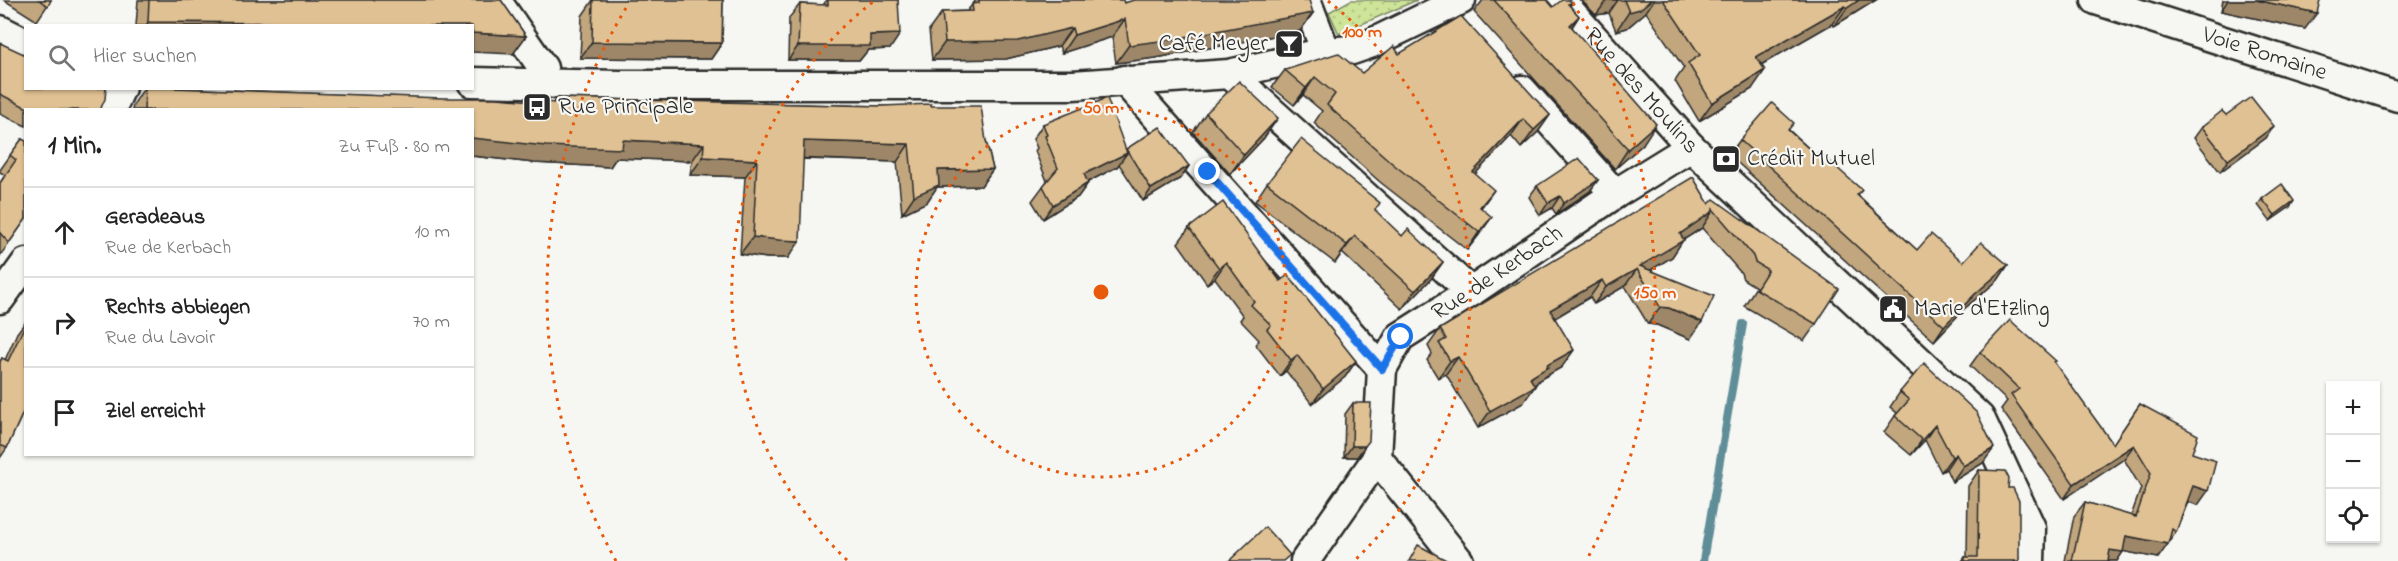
<!DOCTYPE html>
<html lang="de">
<head>
<meta charset="utf-8">
<style>
  :root { --surface:#fff; --page:#f2f2f2; --text:#222; --muted:#767676; --line:#e0e0e0 }
  body { margin:0; font-family:"Indie Flower",sans-serif; background:var(--page); color:var(--text) }
  .controls { position:absolute; right:18px; bottom:18px; display:grid; overflow:hidden; border-radius:0px; box-shadow:0 2px 4px #0004 }
  .controls button { width:54px; height:54px; display:grid; place-items:center; padding:0; border:0; border-bottom:2px solid var(--line); background:var(--surface); color:var(--text); font:30px sans-serif }
  .stop { position:absolute; width:18px; height:18px; margin:-14px; border:4px solid #1a73e8; border-radius:50%; background:#fff }
  .stop.end { background:#1a73e8; border-color:#fff; box-shadow:0 2px 6px #0008 }
  .list { margin:0; padding:0; list-style:none }
  h2 { display:flex; justify-content:space-between; align-items:center; height:78px; margin:0; padding:0 24px; font-size:26px }
  h2 small { font-size:20px; font-weight:400; color:var(--muted) }
  .list li { display:grid; grid-template-columns:39px 1fr auto; gap:18px; align-items:center; box-sizing:border-box; height:90px; padding:0 24px; border-top:2px solid var(--line) }
  .list b { display:block; font-size:22px; white-space:nowrap }
  .list p { margin:0; font-size:20px; white-space:nowrap; color:var(--muted) }
  .list em { font-size:20px; font-style:normal; color:var(--muted) }
  .icon { flex:none; width:33px; height:33px; fill:none; stroke:currentColor; stroke-width:2; stroke-linecap:round; stroke-linejoin:round }
  .map { position:relative; flex:none; width:2398px; height:561px; overflow:hidden }
  .search { position:absolute; background:var(--surface); box-shadow:0 2px 4px #0004; left:24px; top:24px; width:450px; height:66px; display:flex; align-items:center; gap:15px; box-sizing:border-box; padding:0 21px; border-radius:0px; color:var(--muted); font-size:22px }
  .panel { position:absolute; background:var(--surface); box-shadow:0 2px 4px #0004; left:24px; top:108px; width:450px; height:348px; border-radius:0px }
  .map>svg:first-child { display:block }
  .green { fill:url(#green-dots); stroke:#7c8862; stroke-width:1.5 }
  .lines { fill:none; stroke-linecap:round; stroke-linejoin:round }
  .stream { stroke:#5f8d98; stroke-width:8 }
  .minor-casing { stroke:#2b2b2b; stroke-width:33 }
  .minor { stroke:#f6f6f2; stroke-width:28 }
  .wall { fill:#c1a67e; stroke:#2b2b2b; stroke-width:1.5 }
  .shaded-wall { fill:#9d8767; stroke:#2b2b2b; stroke-width:1.5 }
  .building { fill:#e0c193; stroke:#2b2b2b; stroke-width:1.5 }
  .route { stroke:#1a73e8; stroke-width:8 }
  .ring { fill:none; stroke:#e8590c; stroke-width:3; stroke-dasharray:3 6 }
  .labels { text-anchor:middle; dominant-baseline:central; stroke-width:4.5; stroke-linejoin:round; paint-order:stroke }
  .poi-label { font-size:24px; fill:#2b2b2b; stroke:#f6f6f2; text-anchor:start }
  .street-label { font-size:24px; fill:#2b2b2b; stroke:#f6f6f2 }
  .centre { fill:#e8590c; stroke:#f6f6f2; stroke-width:3 }
  .ring-label { font-size:18px; text-anchor:middle; font-weight:bold; fill:#e8590c; stroke:#f6f6f2; stroke-width:4.5; stroke-linejoin:round; paint-order:stroke }
</style>
</head>
<body>
<div class="map">
<svg width="2398" height="561" viewBox="0 0 2398 561">
  <defs>
    <pattern id="green-dots" width="8" height="8" patternUnits="userSpaceOnUse" patternTransform="scale(1.5)"><rect width="8" height="8" fill="#cde499"/><path d="M2 2h.1M6 6h.1" fill="none" stroke="#b0c484" stroke-width="1.8" stroke-linecap="round"/></pattern>
  </defs>
  <rect width="100%" height="100%" fill="#f6f6f2"/>
  <filter id="ink" filterUnits="userSpaceOnUse"><feTurbulence type="fractalNoise" baseFrequency=".0167" numOctaves="2"/><feDisplacementMap in="SourceGraphic" scale="12" xChannelSelector="R" yChannelSelector="G"/><feConvolveMatrix kernelMatrix="1 2 1 2 8 2 1 2 1" color-interpolation-filters="sRGB"/></filter>
  <g filter="url(#ink)">
    <!-- green -->
    <polygon class="green" points="1351,0 1417,0 1339,34 1329,12"/>
    <g class="lines">
      <!-- stream -->
      <polyline class="stream" points="1703,561 1743,324"/>
      <!-- minor casing -->
      <g class="minor-casing">
        <g id="minor">
          <polyline points="496,0 543,68 545,83"/>
          <polyline points="1306,0 1326,52"/>
          <path id="s1" d="M1560,0L1691,147L1980,418L2031,528L2030,561"/>
          <path id="s2" d="M2096,0L2398,97"/>
          <polyline points="0,30 26,43"/>
          <polyline points="1231,75 1471,292"/>
          <polyline points="1124,80 1382,369"/>
          <polyline points="472,82 620,85 1073,85 1229,74 1326,52 1352,50 1372,43 1461,0"/>
          <polyline points="1522,90 1615,194"/>
          <polyline points="111,110 121,88"/>
          <polyline points="0,299 26,263"/>
          <polyline points="1305,561 1377,458"/>
          <path id="s3" d="M1459,561L1377,458L1382,369L1400,337L1471,292L1615,194L1691,147"/>
        </g>
      </g>
      <!-- minor -->
      <use href="#minor" class="minor"/>
    </g>
    <!-- wall -->
    <g class="wall">
      <polygon points="4,0 51,0 37,21"/>
      <polygon points="138,0 501,0 526,36 513,54 472,26 136,26"/>
      <polygon points="593,0 723,0 722,43 711,59 580,58 582,16"/>
      <polygon points="827,0 898,0 890,49 868,50 860,60 788,60 789,18 800,4 823,5"/>
      <polygon points="976,0 1123,0 1124,3 1313,13 1300,31 1156,58 1116,63 1112,37 1062,53 1059,46 1006,59 932,60 929,30 942,12 967,11"/>
      <polygon points="1483,0 1547,0 1553,7 1572,3 1570,6 1579,16 1572,27 1643,144 1615,169 1474,12"/>
      <polygon points="1581,0 1876,0 1834,26 1832,24 1761,65 1752,89 1699,121 1675,81 1684,68 1646,12 1627,28 1616,31 1609,13 1596,15"/>
      <polygon points="2223,0 2320,0 2305,29 2221,11"/>
      <polygon points="0,43 100,110 26,110 26,126 0,114"/>
      <polygon points="1399,54 1550,115 1538,132 1521,148 1511,136 1475,174 1481,208 1479,235 1467,250 1380,182 1314,123 1322,111 1303,95 1294,105 1272,87 1285,70 1362,73"/>
      <polygon points="144,88 175,88 553,103 556,98 882,106 931,106 986,141 993,169 981,186 937,187 927,202 902,214 897,162 803,159 788,258 767,258 740,254 745,177 690,175 692,161 616,158 610,167 534,163 472,156 472,110 132,110 133,105"/>
      <polygon points="1206,113 1264,138 1230,174 1193,132"/>
      <polygon points="1043,124 1126,149 1189,166 1181,178 1143,201 1119,164 1117,167 1088,182 1088,183 1078,197 1043,219 1032,201 1047,181 1035,151 1037,148 1033,139"/>
      <polygon points="2202,127 2266,138 2220,172 2194,138"/>
      <polygon points="1789,130 1816,155 1862,190 1858,195 1917,250 1963,262 2008,265 1998,280 1964,309 1934,341 1729,155 1740,140"/>
      <polygon points="22,139 26,219 0,256 0,183 5,175 0,172 0,170"/>
      <polygon points="1598,180 1590,191 1556,214 1552,208 1540,215 1529,197 1537,186"/>
      <polygon points="1267,183 1375,211 1402,236 1443,262 1430,280 1402,309 1342,253 1335,263 1255,201"/>
      <polygon points="2262,199 2290,207 2270,221 2258,205"/>
      <polygon points="1709,204 1816,324 1804,341 1744,306 1756,287 1743,279 1741,273 1702,228 1683,240 1672,257 1650,270 1690,339 1657,325 1648,324 1625,286 1594,304 1590,297 1555,318 1562,367 1539,380 1523,403 1478,428 1446,374 1438,378 1427,360 1432,354 1428,346 1440,329"/>
      <polygon points="1189,228 1280,281 1356,361 1345,377 1312,404 1286,371 1280,376 1256,345 1259,340 1240,320 1243,316 1215,278 1207,284 1178,243"/>
      <polygon points="26,321 26,406 7,448 0,458 0,361 2,358 5,360 17,333"/>
      <polygon points="1980,352 2054,363 2113,444 2140,404 2192,453 2198,505 2188,502 2176,532 2158,558 2123,551 2117,561 2065,561 2074,516 2085,502 2131,516 2141,488 2124,459 2064,499 2001,409 2007,401 1970,366"/>
      <polygon points="1900,392 1983,463 1952,482 1946,469 1941,472 1925,440 1911,455 1884,432 1897,413 1890,407"/>
      <polygon points="1353,403 1357,457 1344,457 1345,414"/>
      <polygon points="1979,470 2008,488 2019,561 1962,561 1965,557 1967,557 1968,486"/>
    </g>
    <!-- shaded-wall -->
    <g class="shaded-wall">
      <polygon points="1607,0 1618,0 1609,13 1596,15"/>
      <polygon points="1651,0 1654,0 1646,12 1627,28 1616,31 1629,12"/>
      <polygon points="1859,0 1876,0 1834,26 1847,8"/>
      <polygon points="2228,0 2256,0 2317,13 2305,29 2221,11"/>
      <polygon points="1845,6 1832,24 1743,75 1756,57"/>
      <polygon points="1313,13 1300,31 1156,58 1116,63 1129,45"/>
      <polygon points="1579,16 1566,36 1570,25"/>
      <polygon points="1125,19 1112,37 1062,53 1074,35"/>
      <polygon points="148,22 319,23 358,26 146,26"/>
      <polygon points="1072,28 1059,46 1006,59 932,60 945,42"/>
      <polygon points="472,33 526,36 513,54 472,52"/>
      <polygon points="900,34 890,49 868,50 860,60 788,60 798,46 870,35"/>
      <polygon points="592,42 722,43 711,59 580,58"/>
      <polygon points="1765,70 1752,89 1699,121 1712,103"/>
      <polygon points="1315,77 1303,95 1294,105 1306,88"/>
      <polygon points="1550,115 1538,132 1521,148 1534,130"/>
      <polygon points="1278,118 1264,138 1230,174 1244,155"/>
      <polygon points="1523,119 1511,136 1460,190 1473,172"/>
      <polygon points="1656,124 1643,144 1615,169 1628,149"/>
      <polygon points="2274,126 2266,138 2220,172 2228,160"/>
      <polygon points="472,138 623,140 704,144 692,161 616,158 610,167 534,163 472,156"/>
      <polygon points="804,141 909,144 897,162 791,158"/>
      <polygon points="1127,153 1117,167 1074,189 1084,174"/>
      <polygon points="703,157 757,160 745,177 690,175"/>
      <polygon points="1189,166 1181,178 1143,201 1151,189"/>
      <polygon points="993,169 981,186 937,187 927,202 902,214 914,196 938,170"/>
      <polygon points="1598,180 1590,191 1556,214 1564,203"/>
      <polygon points="1088,183 1078,197 1043,219 1053,205"/>
      <polygon points="1494,190 1481,208 1467,225 1480,207"/>
      <polygon points="1560,196 1552,208 1540,215 1548,203"/>
      <polygon points="2294,201 2290,207 2270,221 2275,215"/>
      <polygon points="1713,211 1702,228 1683,240 1672,257 1641,276 1640,266 1680,234"/>
      <polygon points="1492,217 1479,235 1467,250 1479,232"/>
      <polygon points="1355,236 1342,253 1335,263 1347,245"/>
      <polygon points="753,237 800,241 788,258 767,258 740,254"/>
      <polygon points="1226,262 1215,278 1207,284 1219,268"/>
      <polygon points="1443,262 1430,280 1402,309 1415,291"/>
      <polygon points="2008,265 1998,280 1964,309 1934,341 1944,326 1975,294"/>
      <polygon points="1637,269 1625,286 1594,304 1606,287"/>
      <polygon points="1602,280 1590,297 1538,328 1550,310"/>
      <polygon points="1660,307 1669,308 1702,322 1690,339 1657,325 1648,324"/>
      <polygon points="1574,350 1562,367 1539,380 1536,384 1525,391 1535,386 1523,403 1478,428 1490,411 1547,365"/>
      <polygon points="1297,355 1286,371 1280,376 1291,360"/>
      <polygon points="1458,357 1446,374 1438,378 1450,361"/>
      <polygon points="1356,361 1345,377 1312,404 1323,389"/>
      <polygon points="1935,425 1925,440 1911,455 1922,440"/>
      <polygon points="2134,445 2124,459 2064,499 2074,484"/>
      <polygon points="1352,446 1365,446 1357,457 1344,457"/>
      <polygon points="1994,448 1983,463 1952,482 1963,466"/>
      <polygon points="1956,454 1946,469 1941,472 1952,457"/>
      <polygon points="2193,486 2208,491 2198,505 2183,500"/>
      <polygon points="2126,536 2168,544 2158,558 2116,550"/>
      <polygon points="2110,550 2123,552 2117,561 2103,561"/>
    </g>
    <!-- building -->
    <g class="building">
      <polygon points="39,0 51,0 48,6"/>
      <polygon points="149,0 501,0 526,36 472,33 472,26 358,26 319,23 148,22"/>
      <polygon points="593,0 723,0 722,43 592,42"/>
      <polygon points="828,0 898,0 900,34 870,35 870,46 798,46 800,4 828,5"/>
      <polygon points="979,0 1123,0 1124,3 1134,0 1309,0 1313,13 1168,40 1129,45 1125,19 1074,35 1072,28 1018,41 945,42 942,12 973,11 972,4 979,3"/>
      <polygon points="1494,0 1547,0 1553,7 1562,0 1569,0 1572,3 1568,4 1579,16 1570,25 1656,124 1628,149"/>
      <polygon points="1624,0 1651,0 1640,9 1629,12"/>
      <polygon points="1663,0 1859,0 1847,8 1845,6 1756,57 1765,70 1712,103 1688,63 1700,55"/>
      <polygon points="2256,0 2320,0 2317,13"/>
      <polygon points="1461,16 1550,115 1534,130 1523,119 1473,172 1494,190 1480,207 1492,217 1479,232 1393,164 1327,105 1335,94 1315,77 1306,88 1285,70 1338,53 1362,73 1394,46 1399,54"/>
      <polygon points="0,43 26,55 26,88 106,88 105,99 100,110 31,110 0,94"/>
      <polygon points="1239,81 1278,118 1244,155 1206,113"/>
      <polygon points="145,88 175,88 442,98 497,98 555,103 556,98 882,106 931,104 931,106 981,106 986,141 993,169 938,170 939,185 914,196 909,144 804,141 800,241 779,240 753,237 757,160 703,157 704,144 623,140 622,149 546,146 472,138 472,110 144,110"/>
      <polygon points="2251,97 2274,126 2228,160 2202,127 2222,111 2226,115"/>
      <polygon points="1107,98 1127,153 1084,174 1088,183 1053,205 1043,186 1058,168 1045,136 1047,135 1043,124"/>
      <polygon points="1772,103 1794,123 1788,130 1816,155 1819,152 1862,190 1857,195 1917,250 1931,234 1963,262 1981,242 2008,265 1975,294 1944,326 1740,140"/>
      <polygon points="1160,127 1189,166 1151,189 1126,149"/>
      <polygon points="22,139 26,141 26,219 9,243 0,233 0,183 16,160 10,155"/>
      <polygon points="1301,139 1380,203 1375,210 1402,236 1408,229 1443,262 1415,291 1355,236 1347,245 1267,183"/>
      <polygon points="1579,158 1598,180 1564,203 1560,196 1548,203 1537,186"/>
      <polygon points="1693,177 1709,204 1714,199 1839,289 1816,324 1756,289 1768,270 1755,262 1753,256 1713,209 1713,211 1680,234 1684,240 1640,266 1714,296 1702,322 1669,308 1660,307 1637,269 1606,287 1602,280 1550,310 1574,350 1547,365 1548,367 1530,378 1535,386 1490,411 1458,357 1450,361 1439,343 1446,339 1440,329"/>
      <polygon points="2282,184 2294,201 2275,215 2262,199"/>
      <polygon points="1223,202 1280,281 1288,275 1356,361 1323,389 1297,355 1291,360 1267,329 1271,325 1251,305 1254,301 1226,262 1219,268 1189,228"/>
      <polygon points="2010,320 2056,361 2054,362 2113,444 2140,404 2198,435 2192,453 2216,461 2208,491 2193,486 2176,532 2172,529 2168,544 2126,536 2123,552 2110,550 2108,561 2072,561 2085,502 2136,517 2151,473 2134,445 2074,484 2011,395 2019,389 1980,352"/>
      <polygon points="26,323 26,406 7,448 0,445 0,362 2,358 8,361"/>
      <polygon points="1924,363 1977,413 1994,448 1963,466 1956,454 1952,457 1935,425 1922,440 1895,416 1909,400 1900,392"/>
      <polygon points="1353,403 1371,403 1369,441 1365,446 1352,446"/>
      <polygon points="1979,470 2005,471 2009,479 2008,488 2013,488 2019,501 2019,561 1965,561 1965,557 1978,557"/>
      <polygon points="1265,527 1290,555 1283,561 1229,561"/>
      <polygon points="1418,545 1448,561 1409,561"/>
    </g>
  </g>
  <g class="lines" filter="url(#ink)">
    <!-- route -->
    <polyline class="route" points="1208,172 1382,369 1401,337"/>
  </g>
  <!-- distance rings -->
  <g class="ring">
    <circle cx="1101" cy="292" r="185"/>
    <path d="M847 560A369 369 0 0 1 874 1M1328 1A369 369 0 0 1 1355 560"/>
    <path d="M616 561A554 554 0 0 1 629 3M1573 3A554 554 0 0 1 1586 561"/>
  </g>
  <!-- icons -->
  <defs>
    <g id="bar-square" transform="scale(1.5)"><rect x="-9" y="-9" width="18" height="18" rx="4" fill="#2b2b2b" stroke="#f6f6f2"/><path d="M-6-5H6L.8 .8V4.5H3.5V6h-7V4.5H-.8V.8Z" fill="#fff"/></g>
    <g id="bus-square" transform="scale(1.5)"><rect x="-9" y="-9" width="18" height="18" rx="4" fill="#2b2b2b" stroke="#f6f6f2"/><path d="M-5-6H5V4H4V6H2V4H-2V6H-4V4H-5ZM-3.5-4V0h7V-4ZM-3.5 1.2v1.5H-2V1.2ZM2 1.2v1.5H3.5V1.2Z" fill="#fff"/></g>
    <g id="bank-square" transform="scale(1.5)"><rect x="-9" y="-9" width="18" height="18" rx="4" fill="#2b2b2b" stroke="#f6f6f2"/><path d="M-6-4H6V4H-6ZM0-2.3a2.3 2.3 0 1 0 0 4.6a2.3 2.3 0 1 0 0-4.6Z" fill="#fff"/></g>
    <g id="civic-square" transform="scale(1.5)"><rect x="-9" y="-9" width="18" height="18" rx="4" fill="#2b2b2b" stroke="#f6f6f2"/><path d="M-.6-6.5H3V-4.5H.6V-3L4-1V1h2V6H-6V1h2V-1L-.6-3ZM-1.2 2.5V6h2.4V2.5Z" fill="#fff"/></g>
  </defs>
  <g fill-rule="evenodd">
    <use href="#bar-square" x="1289" y="44"/>
    <use href="#bus-square" x="537" y="107"/>
    <use href="#bank-square" x="1726" y="159"/>
    <use href="#civic-square" x="1893" y="309"/>
  </g>
  <g class="labels">
    <!-- poi labels -->
    <g class="poi-label">
      <text x="1268" y="44" text-anchor="end">Café Meyer</text>
      <text x="558" y="107">Rue Principale</text>
      <text x="1747" y="159">Crédit Mutuel</text>
      <text x="1914" y="309">Marie d'Etzling</text>
    </g>
    <!-- street labels -->
    <g class="street-label">
      <text stroke="none"><textPath href="#s2" startOffset="177">Voie Romaine</textPath></text>
      <text stroke="none"><textPath href="#s1" startOffset="122">Rue des Moulins</textPath></text>
      <text stroke="none"><textPath href="#s3" startOffset="374">Rue de Kerbach</textPath></text>
    </g>
  </g>
  <circle cx="1101" cy="292" r="9" class="centre"/>
  <g class="ring-label">
    <text x="1362" y="37">100 m</text>
    <text x="1101" y="113">50 m</text>
    <text x="1655" y="298">150 m</text>
  </g>
</svg>
<div class="controls">
<button>+</button>
<button>−</button>
<button><svg class="icon" aria-label="locate" viewBox="0 0 24 24"><circle cx="12" cy="12" r="6"/><path d="M12 2v4M12 18v4M2 12h4M18 12h4"/></svg></button>
</div>
<div class="stop" style="left:1401px;top:337px"></div>
<div class="stop end" style="left:1208px;top:172px"></div>
<div class="search"><svg class="icon" aria-label="search" viewBox="0 0 24 24"><circle cx="10" cy="10" r="6"/><path d="M15 15l6 6"/></svg>Hier suchen</div>
<section class="panel">
<h2>1 Min.<small>Zu Fuß · 80 m</small></h2>
<ul class="list">
<li><svg class="icon" aria-label="ahead" viewBox="0 0 24 24"><path d="M12 20V5M6 11l6-6 6 6"/></svg><div><b>Geradeaus</b><p>Rue de Kerbach</p></div><em>10 m</em></li>
<li><svg class="icon" aria-label="right" viewBox="0 0 24 24"><path d="M7 20v-9h11M14 6l5 5-5 5"/></svg><div><b>Rechts abbiegen</b><p>Rue du Lavoir</p></div><em>70 m</em></li>
<li><svg class="icon" aria-label="arrive" viewBox="0 0 24 24"><path d="M6 21V4h12l-3 4 3 4H6"/></svg><div><b>Ziel erreicht</b></div></li>
</ul>
</section>
</div>
</body>
</html>
